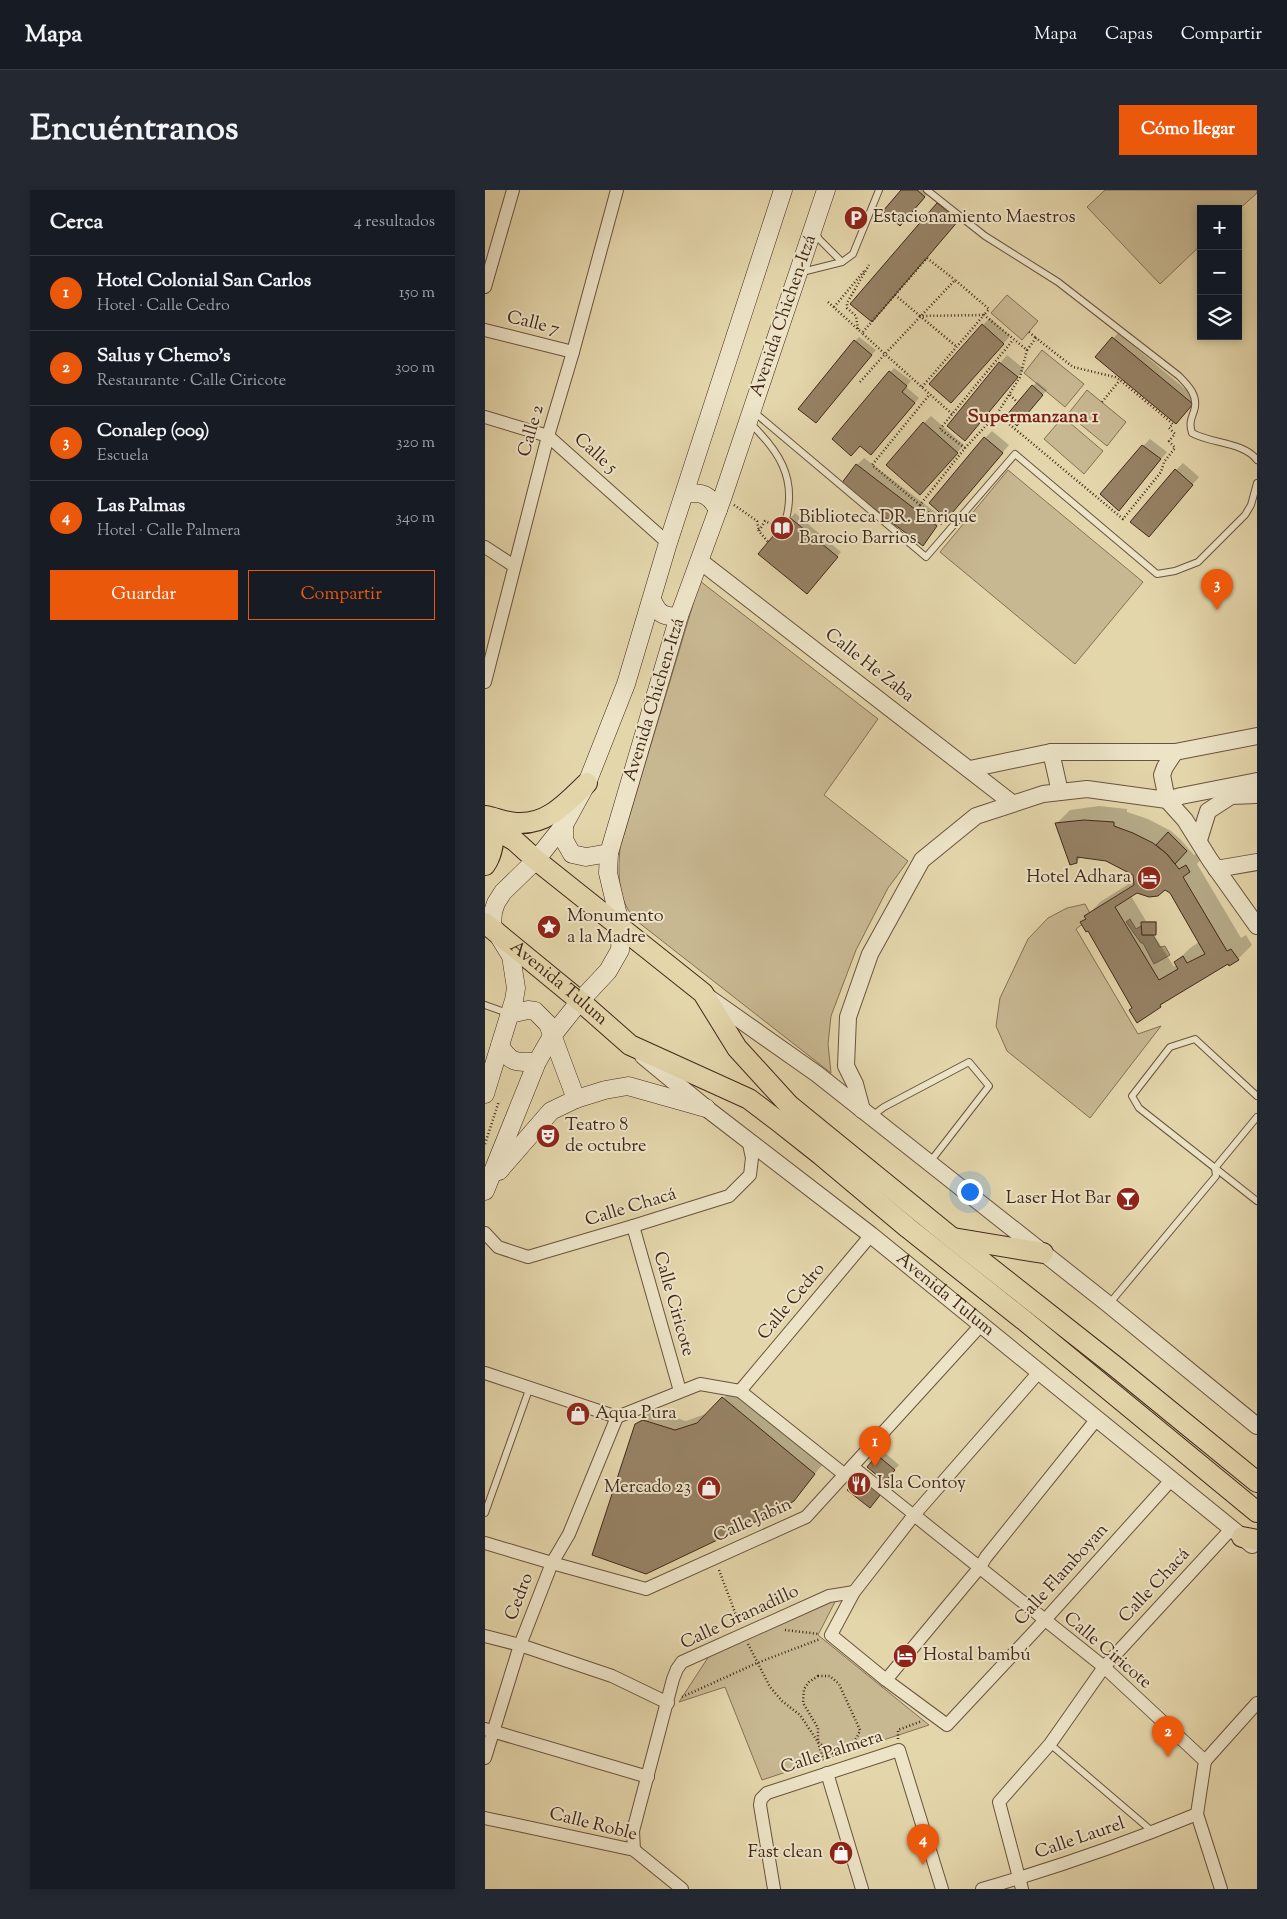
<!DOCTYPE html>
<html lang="es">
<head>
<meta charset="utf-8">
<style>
  :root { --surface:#171b24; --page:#242831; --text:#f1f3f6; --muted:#9ea1a6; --line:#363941; --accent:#ea580c }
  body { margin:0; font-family:"Sorts Mill Goudy",serif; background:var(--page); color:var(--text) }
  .controls { position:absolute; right:15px; top:15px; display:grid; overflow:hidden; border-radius:0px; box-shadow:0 2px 8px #0003 }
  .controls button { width:45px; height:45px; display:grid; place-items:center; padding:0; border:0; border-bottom:1px solid var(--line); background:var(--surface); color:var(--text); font:25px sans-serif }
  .you { position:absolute; left:484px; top:1001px; width:18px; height:18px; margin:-12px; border:4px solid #fff; border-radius:50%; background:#1a73e8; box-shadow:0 0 0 8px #1a73e833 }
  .badge { display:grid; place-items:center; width:32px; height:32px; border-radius:50%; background:var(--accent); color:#fff; font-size:16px; font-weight:700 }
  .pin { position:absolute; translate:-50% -41px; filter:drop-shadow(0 1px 2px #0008) }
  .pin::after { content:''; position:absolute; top:26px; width:18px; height:15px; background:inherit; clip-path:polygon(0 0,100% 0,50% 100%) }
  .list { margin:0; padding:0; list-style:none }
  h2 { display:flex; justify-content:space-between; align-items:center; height:65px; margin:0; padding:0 20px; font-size:21px }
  h2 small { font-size:16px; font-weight:400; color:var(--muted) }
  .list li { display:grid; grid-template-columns:32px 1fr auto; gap:15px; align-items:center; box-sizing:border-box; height:75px; padding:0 20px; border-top:1px solid var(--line) }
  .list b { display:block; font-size:19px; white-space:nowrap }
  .list p { margin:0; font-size:16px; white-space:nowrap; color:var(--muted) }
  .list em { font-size:16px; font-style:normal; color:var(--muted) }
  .actions { display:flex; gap:10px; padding:15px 20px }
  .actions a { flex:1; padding:11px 0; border:1px solid var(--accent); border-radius:0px; text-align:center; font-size:18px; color:var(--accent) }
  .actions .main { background:var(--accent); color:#fff }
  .icon { flex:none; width:28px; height:28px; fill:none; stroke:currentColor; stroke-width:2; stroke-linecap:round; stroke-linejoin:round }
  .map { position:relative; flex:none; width:772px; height:1699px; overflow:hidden; border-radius:0px }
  header { display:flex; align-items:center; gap:30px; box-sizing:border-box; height:70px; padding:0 25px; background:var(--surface); border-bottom:1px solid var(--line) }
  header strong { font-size:24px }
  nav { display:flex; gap:28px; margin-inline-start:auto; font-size:18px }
  .intro { display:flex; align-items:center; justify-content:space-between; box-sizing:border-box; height:120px; padding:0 30px }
  h1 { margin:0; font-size:35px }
  .button { padding:12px 22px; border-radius:0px; background:var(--accent); color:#fff; font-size:18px; font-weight:700 }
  main { display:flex; gap:30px; padding:0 30px }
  aside { flex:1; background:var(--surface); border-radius:0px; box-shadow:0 2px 8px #0003 }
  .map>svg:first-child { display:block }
  .green { fill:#c8b892; stroke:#857056 }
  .water { fill:#ad9a7a; stroke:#826c54 }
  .shadow { fill:#0003; fill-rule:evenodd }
  .building { fill:#968265; stroke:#42271a; fill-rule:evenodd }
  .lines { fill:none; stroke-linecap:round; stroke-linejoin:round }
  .service-casing { stroke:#6a533e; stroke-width:8 }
  .pedestrian-casing { stroke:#6a533e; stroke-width:12 }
  .minor-casing { stroke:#6a533e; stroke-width:14 }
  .tertiary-casing { stroke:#6a533e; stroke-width:18 }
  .secondary-casing { stroke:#42271a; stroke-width:19 }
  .primary-casing { stroke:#42271a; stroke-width:22 }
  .path { stroke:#42271a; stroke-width:2.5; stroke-dasharray:1 2.5; stroke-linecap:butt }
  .service { stroke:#ede4c8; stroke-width:6 }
  .pedestrian { stroke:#ede4c8; stroke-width:10 }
  .minor { stroke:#ede4c8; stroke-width:12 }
  .tertiary { stroke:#ede4c8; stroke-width:16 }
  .secondary { stroke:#ede4c8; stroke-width:18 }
  .primary { stroke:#e4d6ab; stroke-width:20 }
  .labels { text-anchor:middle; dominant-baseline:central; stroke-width:4; stroke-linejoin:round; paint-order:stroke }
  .poi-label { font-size:18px; fill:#42271a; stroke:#ede4c8; text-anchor:start }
  .street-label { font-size:18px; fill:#42271a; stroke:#ede4c8 }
  .neighbourhood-label { font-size:19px; font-weight:bold; fill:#7a1f14; stroke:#ede4c8 }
</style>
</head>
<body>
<header>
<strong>Mapa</strong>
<nav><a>Mapa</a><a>Capas</a><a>Compartir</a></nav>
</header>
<div class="intro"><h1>Encuéntranos</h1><a class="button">Cómo llegar</a></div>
<main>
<aside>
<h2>Cerca<small>4 resultados</small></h2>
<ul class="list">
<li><span class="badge">1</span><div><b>Hotel Colonial San Carlos</b><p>Hotel · Calle Cedro</p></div><em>150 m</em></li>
<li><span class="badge">2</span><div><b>Salus y Chemo's</b><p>Restaurante · Calle Ciricote</p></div><em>300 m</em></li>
<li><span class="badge">3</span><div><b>Conalep (009)</b><p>Escuela</p></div><em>320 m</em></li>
<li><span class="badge">4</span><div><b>Las Palmas</b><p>Hotel · Calle Palmera</p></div><em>340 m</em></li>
</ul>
<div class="actions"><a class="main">Guardar</a><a>Compartir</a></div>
</aside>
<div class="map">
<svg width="772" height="1699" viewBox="0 0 772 1699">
  <rect width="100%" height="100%" fill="#e4d6ab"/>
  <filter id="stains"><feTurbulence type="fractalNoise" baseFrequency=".004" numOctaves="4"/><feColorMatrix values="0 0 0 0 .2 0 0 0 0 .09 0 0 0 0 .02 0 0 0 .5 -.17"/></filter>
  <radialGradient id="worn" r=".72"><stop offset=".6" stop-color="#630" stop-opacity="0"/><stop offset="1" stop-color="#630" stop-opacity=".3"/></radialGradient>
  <!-- green -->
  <g class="green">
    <polygon points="620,0 772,0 772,3 753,20 753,19 716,19 716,55 675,94 602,17"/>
    <polygon points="522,105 553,131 537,150 506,123"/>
    <polygon points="557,160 599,194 580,217 539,183"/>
    <polygon points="602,200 641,232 622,256 583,224"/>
    <polygon points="578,227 618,261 599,284 559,249"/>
    <polygon points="523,280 658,392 590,474 455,362"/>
    <path d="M215,391L393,529L339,605L423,671L403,698L371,760L346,826L343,854L346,883L153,732C132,712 133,685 135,658Z"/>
    <polygon points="600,714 607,727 591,739 653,844 676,836 605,928 522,861 511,836 515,808 543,749 563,728 582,718"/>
    <polygon points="353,1406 333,1445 444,1535 277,1590 240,1497 194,1512 224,1466"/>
  </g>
  <!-- water -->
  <polygon class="water" points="645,729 651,739 656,736 657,745 668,745 675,757 680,756 685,765 669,774 658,753 656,753 641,732"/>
  <!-- shadow -->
  <g class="shadow">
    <polygon points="417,0 446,0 422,27"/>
    <polygon points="457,10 477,25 391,125 453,14"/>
    <polygon points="505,128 525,146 473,205 498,135"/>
    <polygon points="633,143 712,209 695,228 612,167"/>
    <polygon points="374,147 391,160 335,227 370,151"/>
    <polygon points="522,165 539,179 487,242 463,236"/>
    <polygon points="409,178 426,191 421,197 434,208 391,259 375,254 405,182"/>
    <polygon points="552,192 562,200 536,229 548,196"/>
    <polygon points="446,226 479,255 442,297 439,233"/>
    <polygon points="507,241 524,255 469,320 500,248"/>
    <polygon points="665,249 682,262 641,312 658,256"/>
    <polygon points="379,268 458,328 437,354 372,275"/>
    <polygon points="698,273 714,287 671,338 691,280"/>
    <polygon points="310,323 356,362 326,398 275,364"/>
    <path d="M614,616L642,619V622L663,629L686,641L696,650L709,665L715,662L718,667L712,674L756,748L761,745L767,755L753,769L743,773L684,808L675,816L648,818L603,740L597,732L615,712L650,690L649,684L622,670L597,666L591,672L571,634L585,620ZM680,698L686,702L714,752L705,758L691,772L692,775L689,777L669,745L672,742V731H661L646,706L652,702Z"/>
    <polygon points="248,1199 338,1274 308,1310 151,1235 161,1225 168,1221 201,1231 223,1223"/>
    <polygon points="398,1261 414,1275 404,1286 384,1277"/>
  </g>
  <!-- building -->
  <g class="building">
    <polygon points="416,0 432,0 440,7 415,36 398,21"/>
    <polygon points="452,13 474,30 387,132 365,114"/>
    <polygon points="497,134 519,154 466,213 444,194"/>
    <polygon points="627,147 708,214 691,234 610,167"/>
    <polygon points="369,150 387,165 331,233 313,219"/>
    <polygon points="514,172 533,187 480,251 462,236"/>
    <polygon points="404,181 422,196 417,202 430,213 386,265 375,256 366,266 347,249"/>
    <polygon points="547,195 558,205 532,236 521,226"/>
    <polygon points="438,232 473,263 435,305 401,275"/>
    <polygon points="499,247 518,263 462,329 444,313"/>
    <polygon points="657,255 676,269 634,321 615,304"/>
    <polygon points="371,274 452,336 438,356 356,294"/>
    <polygon points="690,279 708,295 664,347 645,332"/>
    <polygon points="304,327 353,367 322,404 273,364"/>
    <path d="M599,630L629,632V636L648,643L668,653L682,664L694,679L701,675L705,682L698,687L742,761L746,759L754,770L744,776L743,774L675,815L676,817L652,833L644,820L647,818L603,741L601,742L595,732L601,729L599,726L649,695L648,685L621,671L592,667V673L585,675L570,633ZM680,700L685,703L720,764L702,773L698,766L689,772L693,779L674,790L630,717L652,703L664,707L673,706Z"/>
    <polygon points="683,642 702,661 690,674 682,664 671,655"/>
    <polygon points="656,732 671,732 671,745 657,745"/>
    <polygon points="237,1207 330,1284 309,1311 291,1322 161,1384 107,1365 150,1234 158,1230 190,1240 212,1233"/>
    <polygon points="392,1265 410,1280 400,1292 382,1277"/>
    <polygon points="374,1286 396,1304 385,1318 362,1300"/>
  </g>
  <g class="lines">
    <!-- service casing -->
    <g class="service-casing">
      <g id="service">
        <path d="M442,0L500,46L573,92L694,186C703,195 714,206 709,221C706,229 704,234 707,243C727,254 759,252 772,270"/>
        <polyline points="330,41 334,49 357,72"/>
        <polyline points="317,82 357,72 368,64 394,0"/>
        <polyline points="269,222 441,367 530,264 672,384 690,381 713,372 760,325 766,315 772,293"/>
        <path d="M264,232C293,260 312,287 301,329"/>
        <polyline points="0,815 25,824"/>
        <polyline points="772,906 710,849 685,857 647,906 654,918 772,1011"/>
        <polyline points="387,926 399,917 484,872 504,896 445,972"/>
        <polyline points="624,1114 731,986 730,978 772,927"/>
        <polyline points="0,1323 45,1197"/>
        <polyline points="565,1554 668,1642"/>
      </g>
    </g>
    <!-- pedestrian casing -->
    <g class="pedestrian-casing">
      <polyline id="pedestrian" points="368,1276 429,1325"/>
    </g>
    <!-- minor casing -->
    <g class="minor-casing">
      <g id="minor">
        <polyline points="0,97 28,0"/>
        <polyline points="0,140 88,162"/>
        <polyline points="0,227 63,246 183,353"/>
        <polyline points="0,357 29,376"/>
        <polyline points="0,492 63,246 88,162 132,0"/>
        <polyline points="148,1036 195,1201"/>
        <polyline points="0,1043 13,1057 43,1067 148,1036 244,1006 265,985 267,968 263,949"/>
        <polyline points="554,1182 429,1325 369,1402 346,1445 401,1490 462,1535 559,1431 687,1289"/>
        <polyline points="0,1183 132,1227 215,1194 255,1201 360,1285"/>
        <polyline points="255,1201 386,1045"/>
        <polyline points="429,1325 619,1477 720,1571"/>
        <polyline points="0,1353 67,1373 161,1399 321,1327 496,1135"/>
        <polyline points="0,1446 35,1455 127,1486 183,1513"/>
        <polyline points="401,1490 495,1377 501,1367 607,1235"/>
        <polyline points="0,1539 163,1587"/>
        <polyline points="0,1568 35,1455 67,1373 84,1344 132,1227"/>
        <polyline points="720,1571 712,1624 736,1699"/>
        <polyline points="720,1571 772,1513"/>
        <polyline points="342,1583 377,1699"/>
        <polyline points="0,1628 149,1660 197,1699"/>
        <polyline points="149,1660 148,1641 188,1489 192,1479 197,1472 344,1406 369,1402"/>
        <polyline points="289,1699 275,1615 276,1609 282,1603 414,1560 457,1699"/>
        <path d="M497,1699C570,1678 642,1653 712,1624"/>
        <polyline points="537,1699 514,1612 565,1554 619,1477 747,1338"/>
      </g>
    </g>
    <!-- tertiary casing -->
    <g class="tertiary-casing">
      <g id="tertiary">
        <polyline points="215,371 527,613"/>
        <polyline points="566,562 575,602"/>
        <polyline points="690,562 680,577 677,585 682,610 700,630 725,670 772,736"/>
        <polyline points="485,579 566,562 690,562 772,546"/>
        <polyline points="714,650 723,621 746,606 772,605"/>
        <polyline points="731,679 772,672"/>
        <polyline points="220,805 332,884 623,1114 772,1236"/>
        <path id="s1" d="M158,866L221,918L386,1045L767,1355"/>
        <polyline points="377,920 370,894 361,876 363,827 385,764 437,670 491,626 558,604 602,599 682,610 696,606 772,591"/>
      </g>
    </g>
    <!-- secondary casing -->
    <g class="secondary-casing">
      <g id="secondary">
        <path d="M200,304C217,301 225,305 233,320"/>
        <path d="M167,409C172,423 179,428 194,426"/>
        <polyline points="79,635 79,650 87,664 101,667 124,663"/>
        <polyline points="25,824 43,820 50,821 63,834 91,909"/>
        <path d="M15,856C26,874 32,872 52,872"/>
        <polyline points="0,904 29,810 31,798 26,766 7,735 8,722 11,713 18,702 51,670 79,635 102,593 141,494 183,353 298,0"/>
        <polyline points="14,981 66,921 91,909 120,900 143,896 221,918"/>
        <polyline points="0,1001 52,872 67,846 95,811 123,781 135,760 136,738 123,683 124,663 194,426 238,306 341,0"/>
      </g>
    </g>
    <!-- primary casing -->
    <g class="primary-casing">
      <g id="primary">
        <path d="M1,626C11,628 22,633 32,633C63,635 82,612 102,593"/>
        <polyline points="0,633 30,651 51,670 218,803 252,858 304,915 466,1047 631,1177 772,1292"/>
        <path d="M0,675C8,664 9,650 9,637"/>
        <path id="s2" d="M0,733L95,811L145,855L264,909L293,931L336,965L423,1038L540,1131L772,1322"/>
        <polyline points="468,1048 558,1063"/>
        <polyline points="757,1347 772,1350"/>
      </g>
    </g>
    <!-- path -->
    <g class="path">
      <polyline points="410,105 435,126"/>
      <polyline points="343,112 377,143"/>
      <polyline points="349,117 380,80"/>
      <polyline points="373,139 371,126 362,118 362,113 384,75"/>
      <polyline points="544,142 551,148"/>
      <polyline points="375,192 400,164 377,143 442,68 470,90"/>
      <polyline points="437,197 499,125 542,160 535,187 512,224"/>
      <polyline points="525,205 532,212"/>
      <polyline points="617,212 635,190"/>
      <polyline points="467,224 400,164 470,90 504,119 499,125 435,126 472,157"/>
      <polyline points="480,258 455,239 528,150"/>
      <polyline points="249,315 272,331 274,341 280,331 294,338"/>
      <polyline points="435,315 387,275 445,204"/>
      <polyline points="457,334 435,315 480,258 512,224 638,329 676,282 679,272 690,258 684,251 690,244 684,238 688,234 635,190 630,187 588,177 551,148 542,160"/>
      <polyline points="273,340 283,352"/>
      <polyline points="0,954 14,911"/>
      <polyline points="234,1380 254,1433"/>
      <polyline points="300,1440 334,1444"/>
      <polyline points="263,1454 285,1497 297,1511 315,1525 333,1552 339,1572"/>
      <path d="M333,1486H345L354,1494L375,1540C371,1553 360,1562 347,1563L333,1552V1538L318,1513L319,1499L324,1492Z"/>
      <polyline points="197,1507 272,1473 335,1449"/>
      <polyline points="413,1549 413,1540 437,1531"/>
    </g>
    <!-- service -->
    <use href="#service" class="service"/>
    <!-- pedestrian -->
    <use href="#pedestrian" class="pedestrian"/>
    <!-- minor -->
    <use href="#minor" class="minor"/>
    <!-- tertiary -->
    <use href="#tertiary" class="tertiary"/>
    <!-- secondary -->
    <use href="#secondary" class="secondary"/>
    <!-- primary -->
    <use href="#primary" class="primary"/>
  </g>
  <!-- icons -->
  <defs>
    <g id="parking-disc" transform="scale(1.25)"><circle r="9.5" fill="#8f2418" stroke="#ede4c8"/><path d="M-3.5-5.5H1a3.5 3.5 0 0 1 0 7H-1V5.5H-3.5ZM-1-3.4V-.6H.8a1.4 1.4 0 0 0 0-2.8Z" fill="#fff"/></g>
    <g id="library-disc" transform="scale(1.25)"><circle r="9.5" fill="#8f2418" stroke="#ede4c8"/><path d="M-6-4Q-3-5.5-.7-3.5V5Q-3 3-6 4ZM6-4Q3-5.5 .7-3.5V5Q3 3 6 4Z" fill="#fff"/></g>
    <g id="hotel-disc" transform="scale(1.25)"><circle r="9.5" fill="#8f2418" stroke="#ede4c8"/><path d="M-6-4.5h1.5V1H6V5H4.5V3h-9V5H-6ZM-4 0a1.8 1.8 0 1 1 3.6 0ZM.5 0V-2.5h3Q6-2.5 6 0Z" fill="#fff"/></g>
    <g id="sight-disc" transform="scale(1.25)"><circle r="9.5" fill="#8f2418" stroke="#ede4c8"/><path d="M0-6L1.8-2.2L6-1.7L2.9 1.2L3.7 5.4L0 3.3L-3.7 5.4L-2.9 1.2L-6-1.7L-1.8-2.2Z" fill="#fff"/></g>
    <g id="theatre-disc" transform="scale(1.25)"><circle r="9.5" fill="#8f2418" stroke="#ede4c8"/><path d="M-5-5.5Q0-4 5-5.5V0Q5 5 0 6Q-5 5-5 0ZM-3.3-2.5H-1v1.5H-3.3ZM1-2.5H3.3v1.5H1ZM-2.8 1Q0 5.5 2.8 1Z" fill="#fff"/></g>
    <g id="bar-disc" transform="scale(1.25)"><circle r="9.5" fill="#8f2418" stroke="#ede4c8"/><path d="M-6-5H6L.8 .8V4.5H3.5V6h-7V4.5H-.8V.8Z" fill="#fff"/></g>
    <g id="shop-disc" transform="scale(1.25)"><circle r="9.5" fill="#8f2418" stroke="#ede4c8"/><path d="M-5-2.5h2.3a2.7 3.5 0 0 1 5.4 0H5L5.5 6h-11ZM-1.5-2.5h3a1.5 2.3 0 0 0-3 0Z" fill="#fff"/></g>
    <g id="restaurant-disc" transform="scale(1.25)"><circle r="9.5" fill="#8f2418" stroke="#ede4c8"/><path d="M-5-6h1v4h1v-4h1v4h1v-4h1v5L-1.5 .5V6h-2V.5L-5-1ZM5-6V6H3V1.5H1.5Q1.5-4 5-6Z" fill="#fff"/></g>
  </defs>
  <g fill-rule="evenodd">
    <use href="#parking-disc" x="371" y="28"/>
    <use href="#library-disc" x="297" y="338"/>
    <use href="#hotel-disc" x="664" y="688"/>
    <use href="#sight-disc" x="64" y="737"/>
    <use href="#theatre-disc" x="63" y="946"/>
    <use href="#bar-disc" x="643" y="1009"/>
    <use href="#shop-disc" x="93" y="1224"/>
    <use href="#restaurant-disc" x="374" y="1294"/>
    <use href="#shop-disc" x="224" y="1298"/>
    <use href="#hotel-disc" x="420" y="1466"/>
    <use href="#shop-disc" x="356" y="1663"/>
  </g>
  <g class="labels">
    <!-- poi labels -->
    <g class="poi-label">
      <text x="388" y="28">Estacionamiento Maestros</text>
      <text x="314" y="328">Biblioteca DR. Enrique<tspan x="314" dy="21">Barocio Barrios</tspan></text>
      <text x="646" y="688" text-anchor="end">Hotel Adhara</text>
      <text x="82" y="727">Monumento<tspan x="82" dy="21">a la Madre</tspan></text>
      <text x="80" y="936">Teatro 8<tspan x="80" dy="21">de octubre</tspan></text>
      <text x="626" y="1009" text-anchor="end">Laser Hot Bar</text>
      <text x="110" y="1224">Aqua Pura</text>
      <text x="392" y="1294">Isla Contoy</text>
      <text x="206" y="1298" text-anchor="end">Mercado 23</text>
      <text x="438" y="1466">Hostal bambú</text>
      <text x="338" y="1663" text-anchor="end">Fast clean</text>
    </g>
    <!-- street labels -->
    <g class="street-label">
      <text transform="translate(299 126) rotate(-71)">Avenida Chichen-Itzá</text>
      <text transform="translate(48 134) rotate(14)">Calle 7</text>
      <text transform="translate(47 241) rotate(-74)">Calle 2</text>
      <text transform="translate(110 264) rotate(42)">Calle 5</text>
      <text transform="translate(384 476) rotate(38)">Calle He Zaba</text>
      <text transform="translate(170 510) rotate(-73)">Avenida Chichen-Itzá</text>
      <text stroke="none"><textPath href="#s2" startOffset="95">Avenida Tulum</textPath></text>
      <text transform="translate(146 1018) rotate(-17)">Calle Chacá</text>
      <text stroke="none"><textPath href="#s1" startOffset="385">Avenida Tulum</textPath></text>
      <text transform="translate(307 1112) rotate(-50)">Calle Cedro</text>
      <text transform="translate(188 1114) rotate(74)">Calle Ciricote</text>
      <text transform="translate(268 1331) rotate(-24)">Calle Jabin</text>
      <text transform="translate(577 1385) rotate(-48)">Calle Flamboyan</text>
      <text transform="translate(670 1396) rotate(-47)">Calle Chacá</text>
      <text transform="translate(35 1407) rotate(-69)">Cedro</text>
      <text transform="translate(255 1428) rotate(-25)">Calle Granadillo</text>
      <text transform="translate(622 1461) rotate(40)">Calle Ciricote</text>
      <text transform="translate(347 1563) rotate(-18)">Calle Palmera</text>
      <text transform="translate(108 1635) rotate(14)">Calle Roble</text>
      <text transform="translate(595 1649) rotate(-19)">Calle Laurel</text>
    </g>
    <!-- neighbourhood labels -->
    <g class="neighbourhood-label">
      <text x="548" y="227">Supermanzana 1</text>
    </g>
  </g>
  <rect width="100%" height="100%" filter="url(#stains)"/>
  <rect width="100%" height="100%" fill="url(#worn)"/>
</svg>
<div class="controls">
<button>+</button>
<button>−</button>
<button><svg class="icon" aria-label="layers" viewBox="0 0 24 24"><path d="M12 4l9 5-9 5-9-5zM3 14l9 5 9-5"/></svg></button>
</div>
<div class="you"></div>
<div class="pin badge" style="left:390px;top:1277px">1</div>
<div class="pin badge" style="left:683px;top:1567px">2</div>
<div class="pin badge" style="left:732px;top:420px">3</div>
<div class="pin badge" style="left:438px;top:1675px">4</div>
</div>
</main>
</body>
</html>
